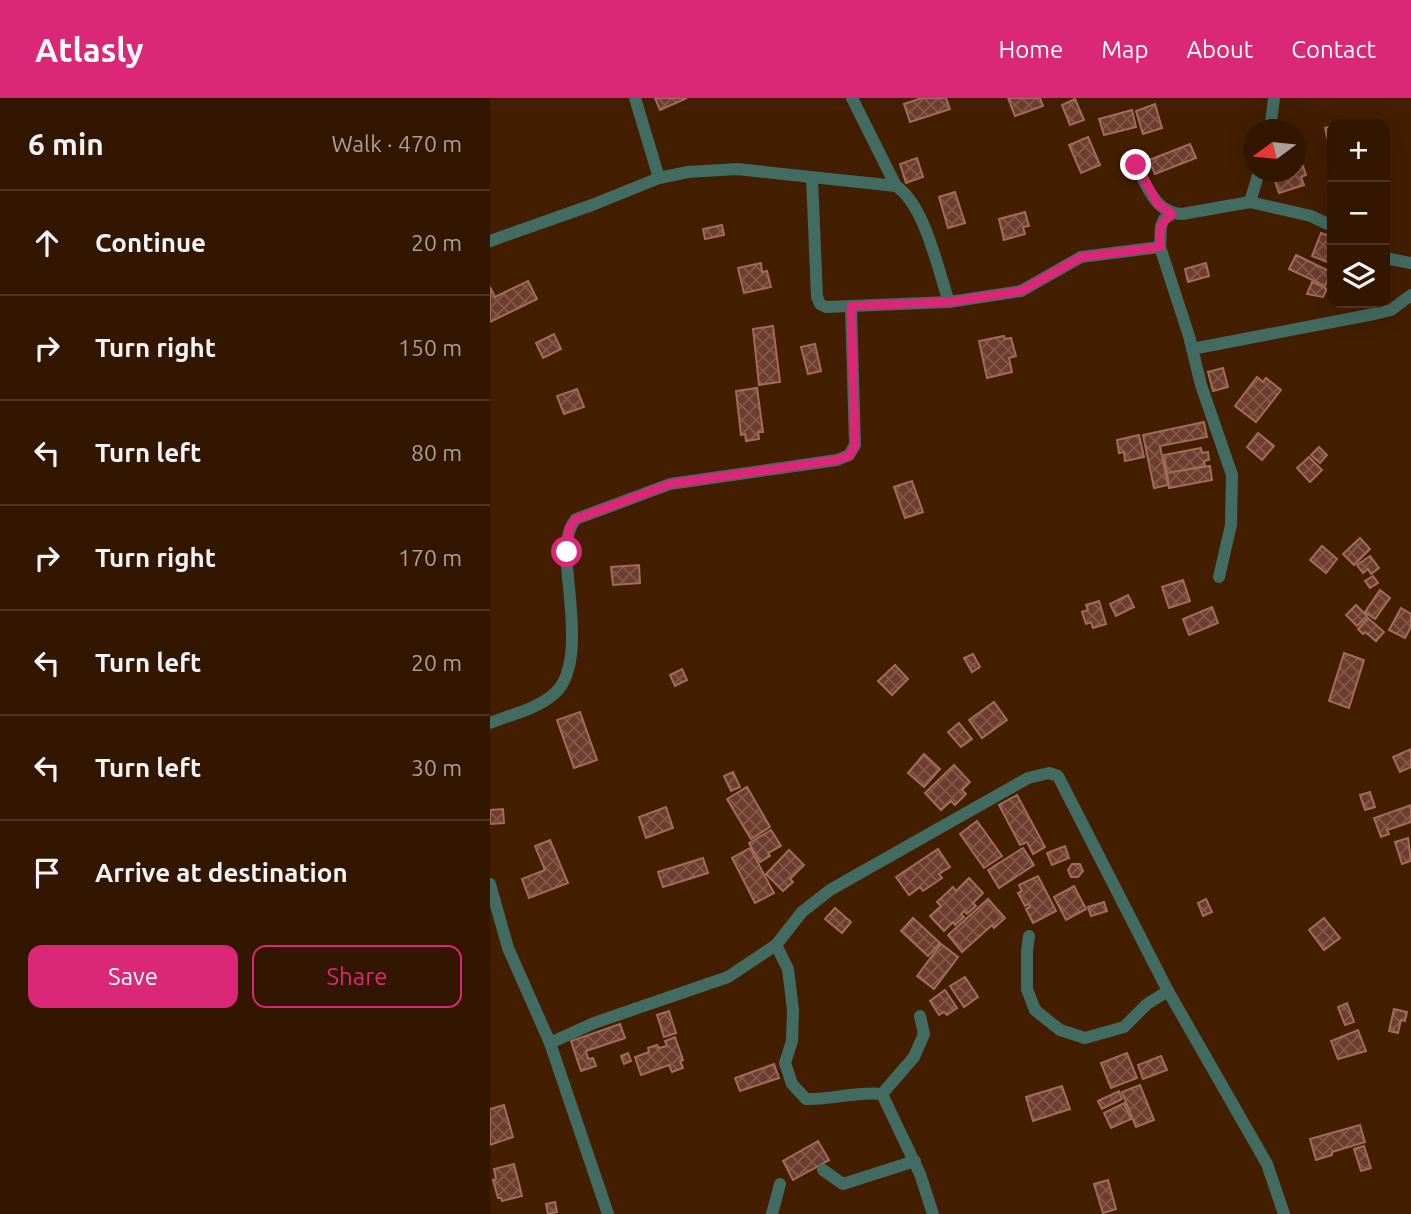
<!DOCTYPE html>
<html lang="en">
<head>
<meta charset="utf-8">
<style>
  :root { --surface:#321600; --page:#3a1f0a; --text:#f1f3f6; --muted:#a89f99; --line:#4d3522; --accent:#db2777 }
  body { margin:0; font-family:Ubuntu,sans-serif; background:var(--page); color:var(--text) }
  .controls { position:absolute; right:21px; top:21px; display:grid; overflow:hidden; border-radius:14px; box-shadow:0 7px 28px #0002 }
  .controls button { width:63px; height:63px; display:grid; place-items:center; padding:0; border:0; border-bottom:2px solid var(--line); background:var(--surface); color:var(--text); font:35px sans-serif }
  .compass { position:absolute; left:753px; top:21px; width:63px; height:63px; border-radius:50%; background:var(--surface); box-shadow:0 7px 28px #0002; rotate:255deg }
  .stop { position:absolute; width:21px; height:21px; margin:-16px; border:5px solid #db2777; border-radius:50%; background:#fff }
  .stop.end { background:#db2777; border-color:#fff; box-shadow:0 2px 7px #0008 }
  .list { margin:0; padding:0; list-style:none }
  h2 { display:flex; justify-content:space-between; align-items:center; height:91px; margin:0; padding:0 28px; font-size:30px }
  h2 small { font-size:23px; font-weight:400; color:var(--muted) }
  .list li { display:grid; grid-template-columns:46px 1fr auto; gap:21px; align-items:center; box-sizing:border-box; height:105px; padding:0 28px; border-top:2px solid var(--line) }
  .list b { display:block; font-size:26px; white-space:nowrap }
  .list em { font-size:23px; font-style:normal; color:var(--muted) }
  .actions { display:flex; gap:14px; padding:21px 28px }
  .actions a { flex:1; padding:16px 0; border:2px solid var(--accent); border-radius:14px; text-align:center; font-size:24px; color:var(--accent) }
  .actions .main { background:var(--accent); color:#fff }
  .icon { flex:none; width:38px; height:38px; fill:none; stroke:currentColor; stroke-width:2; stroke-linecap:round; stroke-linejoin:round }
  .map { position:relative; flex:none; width:921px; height:1116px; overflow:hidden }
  header { display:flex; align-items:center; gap:42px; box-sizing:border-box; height:98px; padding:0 35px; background:var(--accent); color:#fff }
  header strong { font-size:33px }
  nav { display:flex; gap:38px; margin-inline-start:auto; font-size:24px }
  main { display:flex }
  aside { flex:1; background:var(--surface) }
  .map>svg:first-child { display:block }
  .building { fill:url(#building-cross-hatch); stroke:#a06c5c; stroke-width:2 }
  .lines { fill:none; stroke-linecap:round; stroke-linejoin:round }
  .minor { stroke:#426b62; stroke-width:12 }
  .route { stroke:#db2777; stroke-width:9 }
</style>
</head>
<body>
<header>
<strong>Atlasly</strong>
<nav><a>Home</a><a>Map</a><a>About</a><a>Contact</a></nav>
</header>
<main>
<aside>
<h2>6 min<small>Walk · 470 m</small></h2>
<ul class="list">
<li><svg class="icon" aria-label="ahead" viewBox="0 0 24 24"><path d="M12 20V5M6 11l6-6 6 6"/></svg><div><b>Continue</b></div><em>20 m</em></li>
<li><svg class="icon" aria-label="right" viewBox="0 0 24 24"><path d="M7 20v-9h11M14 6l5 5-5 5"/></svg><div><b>Turn right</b></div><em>150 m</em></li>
<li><svg class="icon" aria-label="left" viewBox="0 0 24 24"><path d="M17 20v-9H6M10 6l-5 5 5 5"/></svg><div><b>Turn left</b></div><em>80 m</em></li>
<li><svg class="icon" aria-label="right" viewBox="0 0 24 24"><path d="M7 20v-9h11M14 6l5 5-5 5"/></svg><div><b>Turn right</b></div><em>170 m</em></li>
<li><svg class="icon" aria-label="left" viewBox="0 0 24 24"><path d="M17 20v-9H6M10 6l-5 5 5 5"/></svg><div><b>Turn left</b></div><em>20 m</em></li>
<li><svg class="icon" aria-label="left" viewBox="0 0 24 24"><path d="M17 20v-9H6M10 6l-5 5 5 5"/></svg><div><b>Turn left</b></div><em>30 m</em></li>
<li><svg class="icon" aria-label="arrive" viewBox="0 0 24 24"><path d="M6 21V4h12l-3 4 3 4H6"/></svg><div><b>Arrive at destination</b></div></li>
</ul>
<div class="actions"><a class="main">Save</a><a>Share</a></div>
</aside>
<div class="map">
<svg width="921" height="1116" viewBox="0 0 921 1116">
  <defs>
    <pattern id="building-cross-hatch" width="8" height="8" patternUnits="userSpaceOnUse" patternTransform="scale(1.75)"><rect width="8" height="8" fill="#6d3d2e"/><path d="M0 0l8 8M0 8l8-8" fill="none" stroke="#83594b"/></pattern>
  </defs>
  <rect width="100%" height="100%" fill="#431e00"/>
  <!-- building -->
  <g class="building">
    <polygon points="165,0 197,0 170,12"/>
    <polygon points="432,0 456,0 460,11 420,24 414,6"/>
    <polygon points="518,0 550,0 553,8 525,18"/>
    <polygon points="585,1 594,22 580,27 572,7"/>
    <polygon points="665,6 672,30 653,36 646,13"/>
    <polygon points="642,12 646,29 614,37 609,21"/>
    <polygon points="842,28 842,50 840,51 835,30"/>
    <polygon points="598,39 610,67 591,75 579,47"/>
    <polygon points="700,46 706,60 665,76 659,62"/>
    <polygon points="427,60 433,79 416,85 410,66"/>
    <polygon points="813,68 816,77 811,79 814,87 789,95 783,77 806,74 806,70"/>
    <polygon points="465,94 475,125 458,130 449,99"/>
    <polygon points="535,114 539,128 533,129 535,136 514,142 509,121"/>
    <polygon points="232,127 234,137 215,141 213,131"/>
    <polygon points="831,135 842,139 842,166 822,158"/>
    <polygon points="806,157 841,174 835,188 799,171"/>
    <polygon points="271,165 272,174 277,173 281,189 254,195 248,170"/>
    <polygon points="716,165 719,178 698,184 695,171"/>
    <polygon points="38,183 47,201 0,224 0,189 5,199"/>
    <polygon points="822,184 837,191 833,199 817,196"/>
    <polygon points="283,228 290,284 269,287 263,231"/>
    <polygon points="64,236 71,251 53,260 46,245"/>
    <polygon points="514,238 515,241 521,240 526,258 519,260 522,274 497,280 489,243"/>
    <polygon points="325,246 331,273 318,276 311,249"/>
    <polygon points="733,270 738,289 723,293 718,274"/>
    <polygon points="767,279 773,284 776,280 791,292 766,324 745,308"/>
    <polygon points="267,290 273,334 268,334 269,341 256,343 255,336 251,337 246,293"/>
    <polygon points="87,291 94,309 74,316 67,298"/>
    <polygon points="714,324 717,339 670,348 678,387 664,390 653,337"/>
    <polygon points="768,335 784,348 772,362 757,349"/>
    <polygon points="649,337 654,359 635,363 634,354 629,355 627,342"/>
    <polygon points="829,349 837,357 830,365 821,357"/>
    <polygon points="711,350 712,355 718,354 719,362 714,363 715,368 677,375 674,357"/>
    <polygon points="819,359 832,372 820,384 807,370"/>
    <polygon points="720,368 722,382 679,390 677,375"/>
    <polygon points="422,383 433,414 415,420 404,389"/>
    <polygon points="870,440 880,451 864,467 853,456"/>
    <polygon points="832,448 847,461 836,475 820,462"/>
    <polygon points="880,458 889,470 881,476 878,471 873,475 867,467"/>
    <polygon points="149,467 150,485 123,487 121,469"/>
    <polygon points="883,478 888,485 880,490 875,483"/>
    <polygon points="693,482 700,503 679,510 672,489"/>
    <polygon points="890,492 900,500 885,521 875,514"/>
    <polygon points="638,497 644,509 626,518 620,506"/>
    <polygon points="609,503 616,526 603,530 601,524 596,526 592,514 598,512 596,507"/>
    <polygon points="866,507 877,518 867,528 856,517"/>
    <polygon points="722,509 728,525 699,537 693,521"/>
    <polygon points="911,510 921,516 921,529 915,540 899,532"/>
    <polygon points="878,520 894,534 886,543 875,534 873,536 868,531"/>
    <polygon points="854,555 874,562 859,610 839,603"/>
    <polygon points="483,556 490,569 482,574 474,560"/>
    <polygon points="405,567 418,581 402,597 388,583"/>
    <polygon points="192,571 197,582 185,588 180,577"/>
    <polygon points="504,604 517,622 492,640 479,622"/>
    <polygon points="90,614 107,662 84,670 67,622"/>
    <polygon points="469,625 482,641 471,649 458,634"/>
    <polygon points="921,651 921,669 910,674 903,659"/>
    <polygon points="434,656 450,671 434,689 418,675"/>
    <polygon points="464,667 480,684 472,692 476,696 465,707 461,703 451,712 435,695"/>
    <polygon points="243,674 250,689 241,693 234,678"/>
    <polygon points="257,689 280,729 261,741 237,701"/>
    <polygon points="880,694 885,709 875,712 870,697"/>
    <polygon points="527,697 555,749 543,756 537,744 530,747 509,707"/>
    <polygon points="921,707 921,724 897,732 899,736 891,739 884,720"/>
    <polygon points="176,709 183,730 156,740 149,719"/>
    <polygon points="13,711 14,725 0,726 0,712"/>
    <polygon points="487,723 512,758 494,770 470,736"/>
    <polygon points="281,732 291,748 278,755 280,758 270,764 259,745"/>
    <polygon points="918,740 921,763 912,766 905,744"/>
    <polygon points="60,742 78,785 39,800 32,781 55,772 45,748"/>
    <polygon points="575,748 579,760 562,767 557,755"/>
    <polygon points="260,750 284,795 265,805 242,760"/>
    <polygon points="533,750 544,767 509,790 498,772"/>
    <polygon points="448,751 460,769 449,776 452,780 433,793 430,789 419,797 406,779"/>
    <polygon points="299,752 314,767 300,781 303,784 293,793 276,776"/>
    <polygon points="213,760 218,775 173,789 168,774"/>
    <polygon points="582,766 590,766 593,773 588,779 581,779 578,772"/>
    <polygon points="548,778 566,813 543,825 536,811 540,809 538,806 535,808 528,795 532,793 529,787"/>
    <polygon points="479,780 493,795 483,805 486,808 477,816 474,813 471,816 474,819 465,827 463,824 454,833 440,818 451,808 447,804 463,789 466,793"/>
    <polygon points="584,788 596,811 576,822 564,799"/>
    <polygon points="498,801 515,820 504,830 502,827 472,854 458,837"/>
    <polygon points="716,801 722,814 713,818 708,805"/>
    <polygon points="614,804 617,813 601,818 598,809"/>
    <polygon points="345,810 361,824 352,835 335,821"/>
    <polygon points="423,820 450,845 438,858 411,833"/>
    <polygon points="834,820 850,840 834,852 819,832"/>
    <polygon points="451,846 468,859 444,891 427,878"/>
    <polygon points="475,879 488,899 474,909 460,888"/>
    <polygon points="455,892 467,910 457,917 454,914 449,917 440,903"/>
    <polygon points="857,905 864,924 855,927 848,909"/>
    <polygon points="904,911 917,914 915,923 911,922 908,935 899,933"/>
    <polygon points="179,913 186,935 174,939 167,917"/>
    <polygon points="130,926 135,940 96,953 98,961 103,960 106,968 91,973 81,943"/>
    <polygon points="868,932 876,953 848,961 841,943"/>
    <polygon points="185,939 193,962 190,963 193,970 182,974 179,967 151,977 145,959 159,954 158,950 167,947 169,950 177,948 175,943"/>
    <polygon points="138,955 141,963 134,966 131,958"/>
    <polygon points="637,955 647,980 621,990 611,965"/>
    <polygon points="671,958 677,972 653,981 648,967"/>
    <polygon points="284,966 289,980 250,993 245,980"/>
    <polygon points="650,987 664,1022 646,1029 632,994"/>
    <polygon points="572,988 580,1011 543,1023 536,999"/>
    <polygon points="629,993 632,1001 612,1011 608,1003"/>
    <polygon points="634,1005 641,1021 621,1030 614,1015"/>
    <polygon points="14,1007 23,1039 0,1047 0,1011"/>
    <polygon points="870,1027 875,1044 842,1054 842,1057 826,1062 820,1041"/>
    <polygon points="328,1043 339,1062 303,1082 293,1063"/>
    <polygon points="874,1048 881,1070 871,1073 864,1051"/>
    <polygon points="24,1066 32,1098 12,1103 11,1100 8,1100 3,1082 6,1081 4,1071"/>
    <polygon points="618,1082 626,1111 613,1115 604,1086"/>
    <polygon points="65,1104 67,1114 58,1116 56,1106"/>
  </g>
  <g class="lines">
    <!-- minor -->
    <g class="minor">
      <polyline points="145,0 169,80"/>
      <polyline points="362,0 406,88"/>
      <polyline points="780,32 784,0"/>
      <path d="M646,67C657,88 665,115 692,116L760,104L821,118L842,128"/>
      <polyline points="322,80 327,199 330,206 336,209 459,204 531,193 591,159 670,149"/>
      <polyline points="760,104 769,74"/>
      <polyline points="683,115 674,121 671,128 670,149 699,238 711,287 742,377 741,427 729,479"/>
      <path d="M0,143L102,107L169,80L198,74L247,71L406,88C435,107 448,172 459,204"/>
      <polyline points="895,160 921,165"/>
      <polyline points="702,251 884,216 901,212 921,197"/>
      <path d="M0,625C20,617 47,611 64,596C93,571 79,502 77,467C77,450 75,434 86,421L180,386L347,362L359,357L365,347L361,208"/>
      <polyline points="0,786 18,850 60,945 118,1116"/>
      <polyline points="539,838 537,853 537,891 545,912 570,932 595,940 634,929 657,906 678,893"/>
      <polyline points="286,847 312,814 340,792 538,680 559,675 568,678 678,893 777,1066 794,1116"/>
      <path d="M60,945L104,925L238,879L286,847L298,871L303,912L302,943L295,965L302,986L316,1001C343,1002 366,993 392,996"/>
      <polyline points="392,996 430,1076 443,1116"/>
      <polyline points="392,996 424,959 434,936 430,918"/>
      <polyline points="333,1072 353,1086 425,1063"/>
      <polyline points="282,1116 290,1086"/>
    </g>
  </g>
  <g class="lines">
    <!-- route -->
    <path class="route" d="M77,454L79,430L86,421L180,386L346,362L359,358L365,347L361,208L459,204L531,193L591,159L670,149C669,134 669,124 682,116L668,106L646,67"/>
  </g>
</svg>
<div class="controls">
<button>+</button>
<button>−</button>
<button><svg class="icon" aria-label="layers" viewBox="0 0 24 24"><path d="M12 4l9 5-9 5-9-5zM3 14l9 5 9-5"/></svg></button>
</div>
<svg class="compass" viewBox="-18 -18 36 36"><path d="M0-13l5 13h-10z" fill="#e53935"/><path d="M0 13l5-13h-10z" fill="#a89f99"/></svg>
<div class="stop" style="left:77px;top:454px"></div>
<div class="stop end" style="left:646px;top:67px"></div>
</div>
</main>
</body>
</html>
